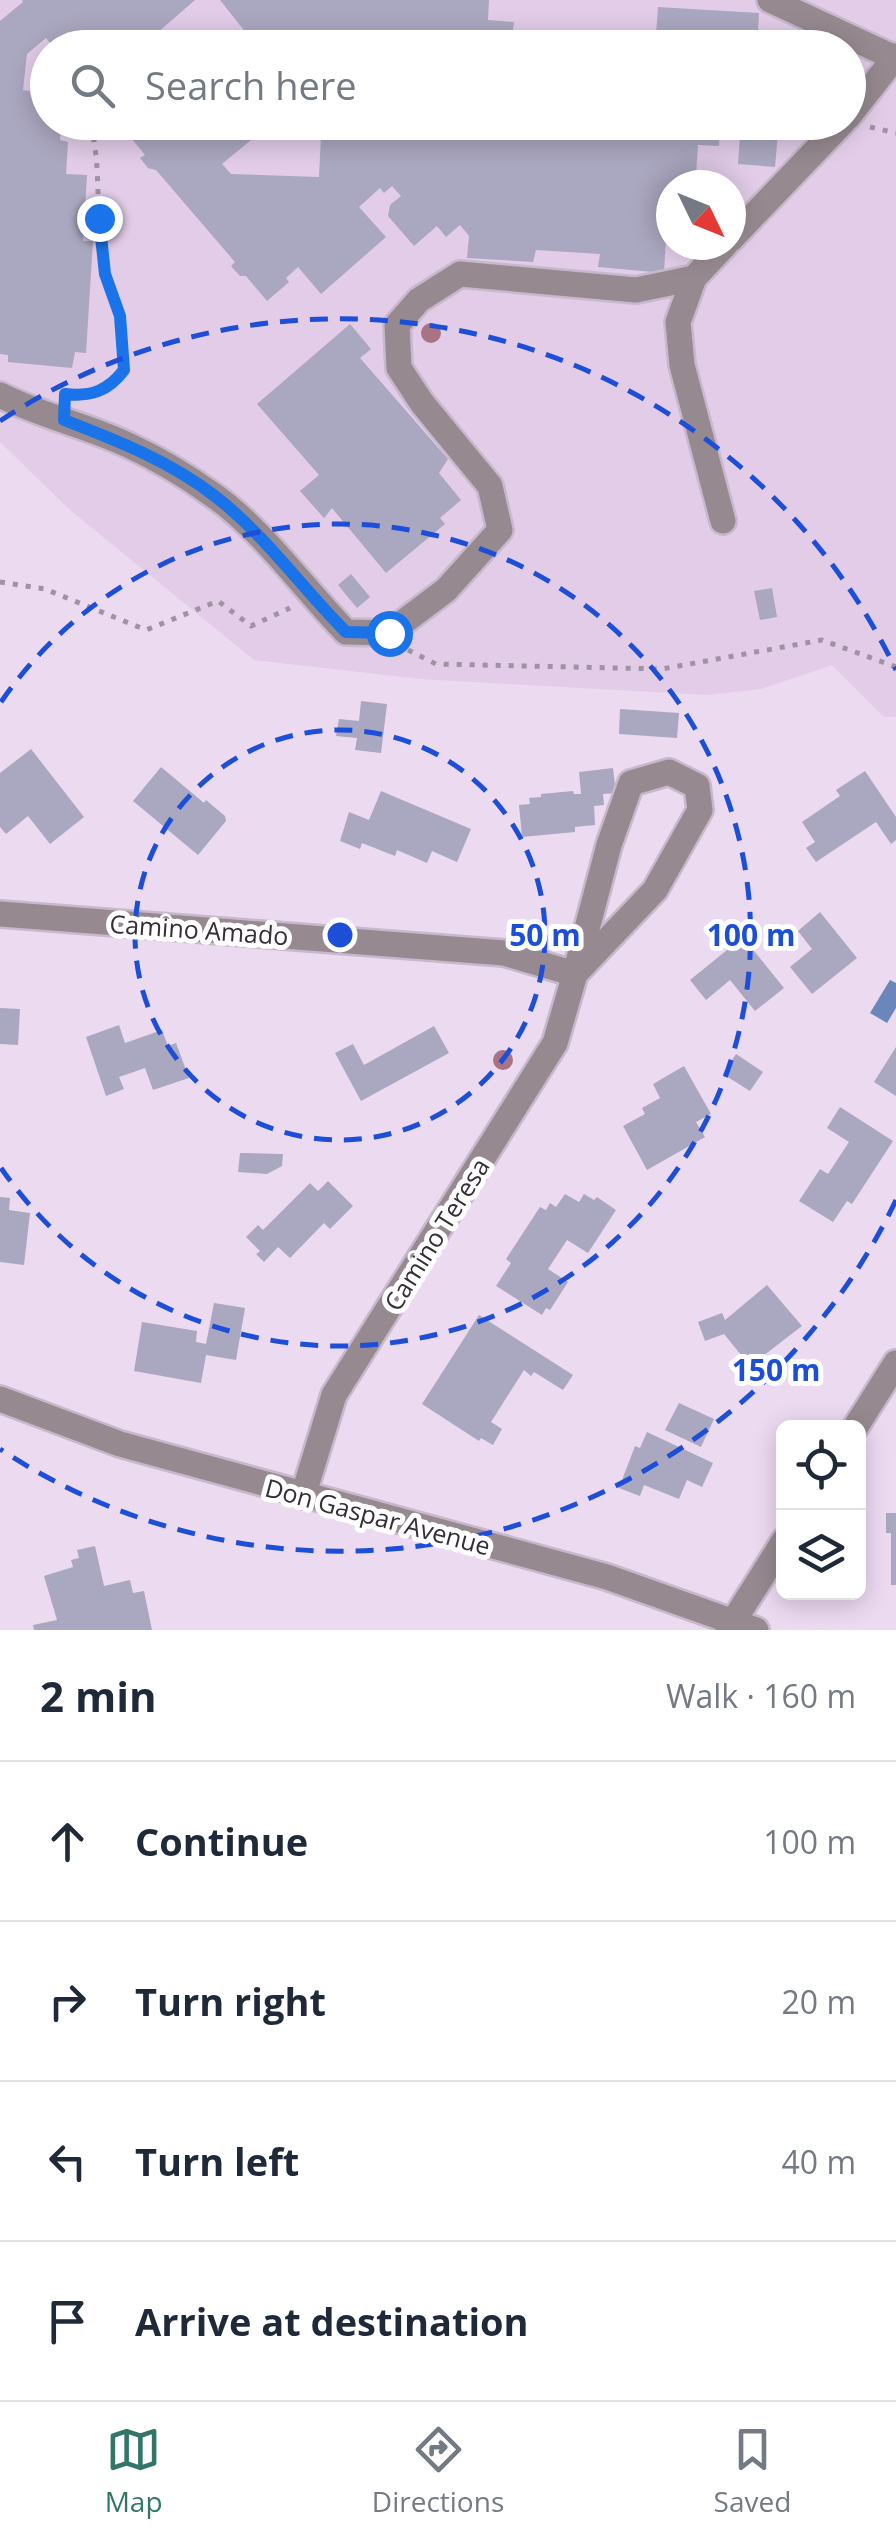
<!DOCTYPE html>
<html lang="en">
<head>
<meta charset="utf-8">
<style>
  :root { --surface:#fff; --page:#f6f6f7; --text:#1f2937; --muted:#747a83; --line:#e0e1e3; --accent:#337669 }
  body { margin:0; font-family:"Open Sans",sans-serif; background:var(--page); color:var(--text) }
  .controls { position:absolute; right:30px; bottom:30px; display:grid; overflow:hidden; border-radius:15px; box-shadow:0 5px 25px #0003 }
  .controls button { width:90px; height:90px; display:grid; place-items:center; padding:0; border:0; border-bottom:2px solid var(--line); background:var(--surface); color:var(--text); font:50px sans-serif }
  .compass { position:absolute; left:656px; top:170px; width:90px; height:90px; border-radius:50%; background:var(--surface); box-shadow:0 5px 25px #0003; rotate:133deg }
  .stop { position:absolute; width:30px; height:30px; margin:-22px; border:8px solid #1a73e8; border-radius:50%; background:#fff }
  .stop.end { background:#1a73e8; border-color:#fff; box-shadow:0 2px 10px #0008 }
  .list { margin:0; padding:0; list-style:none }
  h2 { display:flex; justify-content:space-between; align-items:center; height:130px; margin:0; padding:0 40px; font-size:42px }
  h2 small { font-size:32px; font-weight:400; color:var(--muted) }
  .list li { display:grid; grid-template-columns:65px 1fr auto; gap:30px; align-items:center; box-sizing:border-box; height:160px; padding:0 40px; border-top:2px solid var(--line) }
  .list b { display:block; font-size:38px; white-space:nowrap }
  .list em { font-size:32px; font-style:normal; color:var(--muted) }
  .icon { flex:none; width:55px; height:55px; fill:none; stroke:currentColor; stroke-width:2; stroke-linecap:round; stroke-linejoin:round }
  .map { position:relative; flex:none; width:896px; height:1630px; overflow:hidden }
  .search { position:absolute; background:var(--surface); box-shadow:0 5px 25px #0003; left:30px; right:30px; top:30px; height:110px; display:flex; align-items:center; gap:25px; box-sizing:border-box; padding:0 35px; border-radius:55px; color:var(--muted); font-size:38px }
  .sheet { height:770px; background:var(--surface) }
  nav { display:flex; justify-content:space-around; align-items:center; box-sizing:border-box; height:140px; border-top:2px solid var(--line); background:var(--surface); font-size:28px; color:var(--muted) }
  nav a { display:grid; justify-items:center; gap:5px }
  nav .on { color:var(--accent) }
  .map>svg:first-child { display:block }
  .built { fill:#e2cce8; fill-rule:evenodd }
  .water { fill:#6b86ba }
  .building { fill:#aaa7c0 }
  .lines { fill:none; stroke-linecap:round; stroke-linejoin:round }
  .minor-casing { stroke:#c7b8cc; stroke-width:30 }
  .path { stroke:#9f92a3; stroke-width:5; stroke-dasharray:5 8; stroke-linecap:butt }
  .minor { stroke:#968a90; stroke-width:25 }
  .tree { fill:#a87385 }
  .route { stroke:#1a73e8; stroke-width:12 }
  .ring { fill:none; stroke:#1d4ed8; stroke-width:5; stroke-dasharray:18 12 }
  .labels { text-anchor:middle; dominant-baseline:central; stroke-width:10; stroke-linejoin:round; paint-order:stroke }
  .street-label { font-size:25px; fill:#352e36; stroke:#fff }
  .centre { fill:#1d4ed8; stroke:#fff; stroke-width:5 }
  .ring-label { font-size:30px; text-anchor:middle; font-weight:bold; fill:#1d4ed8; stroke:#fff; stroke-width:10; stroke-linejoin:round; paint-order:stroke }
</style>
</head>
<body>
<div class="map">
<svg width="896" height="1630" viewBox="0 0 896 1630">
  <rect width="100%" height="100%" fill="#ecdaf1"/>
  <!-- built -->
  <path class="built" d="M0,0H896V717H884L832,665L761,689L708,695L420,679L254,660L70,510L0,442ZM48,48H848V122H48ZM671,185H731V245H671Z"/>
  <!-- water -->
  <polygon class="water" points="890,980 896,983 896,1008 887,1023 870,1013"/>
  <!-- building -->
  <g class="building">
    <polygon points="22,0 195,0 140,48 54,48 46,38 27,54 23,90 30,91 30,95 48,97 48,122 61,122 60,140 68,142 66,174 87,175 83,241 93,241 86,353 75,352 72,368 8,362 8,355 0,354 0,21 23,2"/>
    <polygon points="220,0 489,0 488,20 514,22 512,38 604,44 604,48 258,48"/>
    <polygon points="658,7 759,13 757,48 655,48"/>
    <polygon points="118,122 273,122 222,164 231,174 319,177 321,135 309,122 720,122 719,146 698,145 696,175 685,174 684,185 671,185 671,220 667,220 664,273 598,267 600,254 536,250 533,262 467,258 469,236 460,225 446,237 437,226 414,246 388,216 390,205 401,196 392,186 384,193 380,188 359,207 386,237 321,294 298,267 286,278 289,282 267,301 246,276 240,276 231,266 235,262 156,170 148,168 140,158 145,155"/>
    <polygon points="741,122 779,122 775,167 738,164"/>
    <polygon points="350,324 371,349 360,358 448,459 439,473 461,500 440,518 445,524 386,573 332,508 324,518 300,491 319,475 257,404"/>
    <polygon points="351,574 370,597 357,608 338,585"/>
    <polygon points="772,588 777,617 760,620 754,591"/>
    <polygon points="361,701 387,704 381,753 355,750 357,738 336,736 339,719 359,721"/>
    <polygon points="620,709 679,713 677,738 619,734"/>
    <polygon points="31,749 84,817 50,844 28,816 6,834 0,827 0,773"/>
    <polygon points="161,767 204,803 206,800 225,816 226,821 198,855 133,801"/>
    <polygon points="613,768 616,793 603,794 604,805 594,806 595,825 575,827 575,832 522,837 519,805 530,804 529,798 541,797 541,794 573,791 574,794 581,794 579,772"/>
    <polygon points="865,771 896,817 896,840 891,844 876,822 816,862 806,848 815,842 802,822 840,796 836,790"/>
    <polygon points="381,791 471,829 457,862 432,851 427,863 397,850 395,856 362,843 360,849 340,841 349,812 369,820"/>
    <polygon points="820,912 857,958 812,994 790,967 812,949 798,931"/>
    <polygon points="747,942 784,988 755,1011 730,980 706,1000 690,980 732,946 736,951"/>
    <polygon points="0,1008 20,1009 18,1045 0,1044"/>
    <polygon points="119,1025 125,1043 162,1030 168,1046 176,1043 189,1078 153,1090 145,1068 119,1077 124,1089 106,1096 86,1037"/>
    <polygon points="434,1026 449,1053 361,1101 335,1053 353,1044 364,1065"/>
    <polygon points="896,1047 896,1096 874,1082"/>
    <polygon points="736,1054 763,1072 750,1091 723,1074"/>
    <polygon points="684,1066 711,1114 696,1122 705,1137 647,1170 623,1126 645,1114 642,1108 660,1098 653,1084"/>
    <polygon points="840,1107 893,1141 852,1204 847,1201 833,1222 799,1201 820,1169 828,1174 849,1142 827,1128"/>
    <polygon points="240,1153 283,1154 282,1166 267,1174 238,1172"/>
    <polygon points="328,1181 353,1206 330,1229 324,1223 290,1258 278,1247 264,1262 256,1254 260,1251 246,1237 258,1225 263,1230 310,1183 318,1191"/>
    <polygon points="565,1194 579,1202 584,1194 594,1200 597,1197 616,1210 588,1253 567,1240 548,1269 568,1282 550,1310 546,1308 542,1315 496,1286 511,1263 506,1259 540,1207 546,1210 550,1203 556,1207"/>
    <polygon points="0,1197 10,1198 9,1210 30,1213 24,1265 0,1262"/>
    <polygon points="767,1285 802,1326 750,1366 724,1334 705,1341 698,1322 722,1313 725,1320"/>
    <polygon points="214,1303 245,1308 236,1360 206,1355 201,1383 134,1371 142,1322 197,1331 196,1342 206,1344"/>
    <polygon points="479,1315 573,1375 563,1390 534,1372 531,1376 524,1370 491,1422 502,1429 493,1445 481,1438 479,1441 422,1404"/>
    <polygon points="679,1403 714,1419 701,1447 665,1430"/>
    <polygon points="647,1432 713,1463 702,1487 687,1480 679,1499 644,1485 640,1496 619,1488 635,1446 640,1448"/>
    <polygon points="886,1513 896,1513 896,1585 891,1585 891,1533 886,1533"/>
    <polygon points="95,1546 104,1586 130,1580 133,1593 144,1591 152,1630 34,1630 33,1625 57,1620 44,1576 73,1567 71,1560 79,1558 77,1550"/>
  </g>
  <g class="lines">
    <!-- minor casing -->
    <g class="minor-casing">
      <g id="minor">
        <polyline points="770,0 895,58"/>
        <polyline points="848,117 896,56"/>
        <polyline points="731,239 843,122"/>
        <path d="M0,395C41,416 86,425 128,445C156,458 188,477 213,495C262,529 304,589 346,632L389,633L446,590L500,530L490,486L422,403L399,368L397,325L419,300L460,274L636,290L694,278"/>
        <polyline points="723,521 682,365 678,322 694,278 725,245"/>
        <polyline points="0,914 504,953 575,974 609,845 631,783 669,772 697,786 700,810 655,890 575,974 555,1043 334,1395 303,1496"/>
        <polyline points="0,1399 120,1444 607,1577 756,1630"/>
        <polyline points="855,1428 896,1363"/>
        <polyline points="728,1630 784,1541"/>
      </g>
    </g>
    <!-- path -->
    <g class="path">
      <polyline points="36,89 48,89"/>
      <polyline points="870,127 896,133"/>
      <path d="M78,396C98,395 112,386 124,371C123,353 123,333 120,316C117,292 104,272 101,247C96,205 101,163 90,122"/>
      <polyline points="0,582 45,589 146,630 218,601 251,626 290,608"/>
      <polyline points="408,650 436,664 662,669 822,640 896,667"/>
    </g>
    <!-- minor -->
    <use href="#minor" class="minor"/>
  </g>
  <!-- trees -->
  <g class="tree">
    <circle cx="431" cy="333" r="10"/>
    <circle cx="503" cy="1060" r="10"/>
  </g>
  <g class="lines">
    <!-- route -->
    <path class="route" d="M99,218L105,274L120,316L124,370C108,391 91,397 65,394L64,420C116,440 172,462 216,497C266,536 302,588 346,632L389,633"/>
  </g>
  <!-- distance rings -->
  <g class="ring">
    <circle cx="340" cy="935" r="205"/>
    <path d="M1 702A411 411 0 1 1 1 1168"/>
    <path d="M896 1200A616 616 0 0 1 0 1449M0 421A616 616 0 0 1 896 670"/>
  </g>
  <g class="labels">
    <!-- street labels -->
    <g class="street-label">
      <text transform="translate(199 929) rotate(4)">Camino Amado</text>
      <text transform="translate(436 1234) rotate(-58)">Camino Teresa</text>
      <text transform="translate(378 1516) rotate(15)">Don Gaspar Avenue</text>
    </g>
  </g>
  <circle cx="340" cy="935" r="15" class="centre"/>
  <g class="ring-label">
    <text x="545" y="946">50 m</text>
    <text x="751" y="946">100 m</text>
    <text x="776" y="1381">150 m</text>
  </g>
</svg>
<div class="controls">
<button><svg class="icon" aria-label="locate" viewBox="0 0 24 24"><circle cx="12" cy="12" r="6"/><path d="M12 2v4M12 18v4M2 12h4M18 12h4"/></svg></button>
<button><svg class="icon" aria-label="layers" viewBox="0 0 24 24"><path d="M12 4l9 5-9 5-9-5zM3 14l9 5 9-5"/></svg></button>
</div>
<svg class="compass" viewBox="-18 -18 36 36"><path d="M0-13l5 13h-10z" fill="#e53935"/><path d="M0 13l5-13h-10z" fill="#747a83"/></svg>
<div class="stop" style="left:389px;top:633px"></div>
<div class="stop end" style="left:99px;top:218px"></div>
<div class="search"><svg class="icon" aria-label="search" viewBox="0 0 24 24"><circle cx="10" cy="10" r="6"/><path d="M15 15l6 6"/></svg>Search here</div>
</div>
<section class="sheet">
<h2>2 min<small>Walk · 160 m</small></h2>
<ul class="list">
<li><svg class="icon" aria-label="ahead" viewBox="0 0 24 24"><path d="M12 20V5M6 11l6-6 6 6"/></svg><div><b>Continue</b></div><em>100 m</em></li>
<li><svg class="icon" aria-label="right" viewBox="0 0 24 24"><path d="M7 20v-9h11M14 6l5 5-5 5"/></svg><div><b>Turn right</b></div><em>20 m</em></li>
<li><svg class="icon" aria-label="left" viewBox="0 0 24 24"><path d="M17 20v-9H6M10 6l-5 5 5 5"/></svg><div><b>Turn left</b></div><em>40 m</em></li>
<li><svg class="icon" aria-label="arrive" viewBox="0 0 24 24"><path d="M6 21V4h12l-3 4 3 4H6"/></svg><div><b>Arrive at destination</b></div></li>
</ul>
</section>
<nav>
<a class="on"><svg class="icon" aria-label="map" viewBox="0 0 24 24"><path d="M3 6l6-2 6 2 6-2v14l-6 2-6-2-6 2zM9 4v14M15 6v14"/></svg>Map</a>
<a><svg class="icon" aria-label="directions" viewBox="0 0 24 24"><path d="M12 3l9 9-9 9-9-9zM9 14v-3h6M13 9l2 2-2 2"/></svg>Directions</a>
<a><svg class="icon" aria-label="saved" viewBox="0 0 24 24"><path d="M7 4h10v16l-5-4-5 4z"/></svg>Saved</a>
</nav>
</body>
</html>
